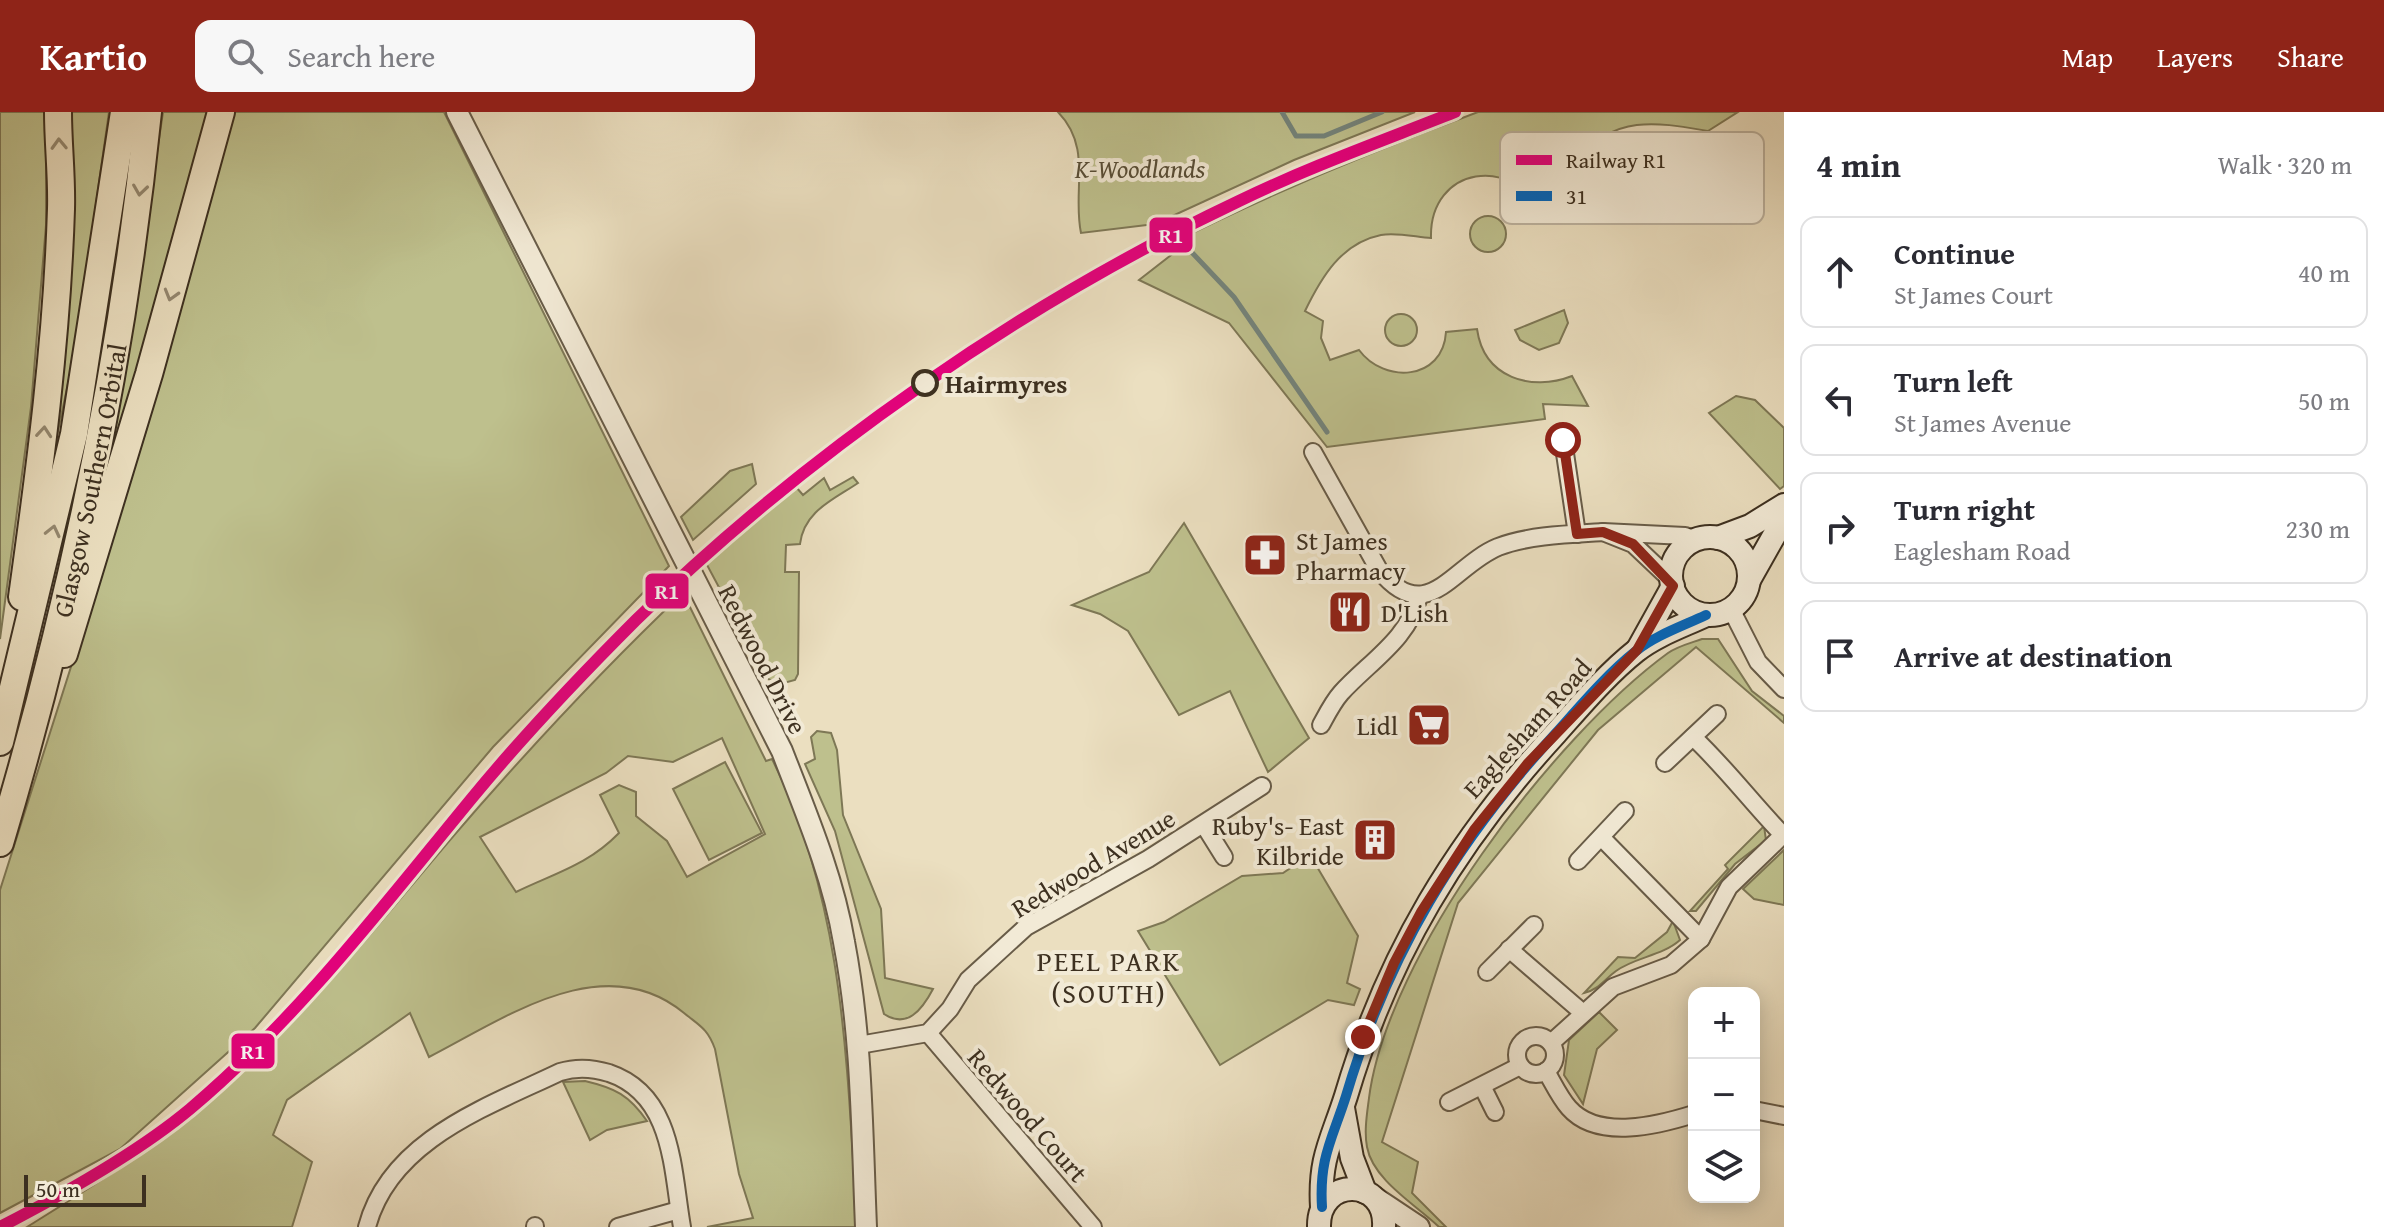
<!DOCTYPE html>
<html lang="en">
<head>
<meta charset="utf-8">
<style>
  :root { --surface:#fff; --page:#f7f7f7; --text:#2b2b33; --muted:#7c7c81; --line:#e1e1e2; --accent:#8f2418 }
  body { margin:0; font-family:"Gentium Book Plus",serif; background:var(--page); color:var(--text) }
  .controls { position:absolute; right:24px; bottom:24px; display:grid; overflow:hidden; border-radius:16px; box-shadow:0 4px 20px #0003 }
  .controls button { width:72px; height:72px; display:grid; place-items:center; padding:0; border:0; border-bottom:2px solid var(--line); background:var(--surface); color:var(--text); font:40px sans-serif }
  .scale { position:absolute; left:24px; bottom:20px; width:122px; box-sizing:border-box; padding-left:8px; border:4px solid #3d3020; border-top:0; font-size:22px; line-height:28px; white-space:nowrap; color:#3d3020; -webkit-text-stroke:6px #f2ead6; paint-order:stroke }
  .stop { position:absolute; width:24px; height:24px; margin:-18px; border:6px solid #8f2418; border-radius:50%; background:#fff }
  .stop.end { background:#8f2418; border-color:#fff; box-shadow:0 2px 8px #0008 }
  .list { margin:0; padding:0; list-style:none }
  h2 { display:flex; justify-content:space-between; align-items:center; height:104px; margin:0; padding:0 32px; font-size:34px }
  h2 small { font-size:26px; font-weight:400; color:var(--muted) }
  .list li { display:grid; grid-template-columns:52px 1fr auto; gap:24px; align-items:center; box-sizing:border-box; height:112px; margin:0 16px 16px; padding:0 16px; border:2px solid var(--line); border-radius:16px }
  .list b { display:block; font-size:30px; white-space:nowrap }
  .list p { margin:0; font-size:26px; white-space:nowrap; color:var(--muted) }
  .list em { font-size:26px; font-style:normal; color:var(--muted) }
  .icon { flex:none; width:44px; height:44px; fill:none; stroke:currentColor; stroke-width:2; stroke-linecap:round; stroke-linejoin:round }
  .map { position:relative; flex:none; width:1784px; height:1115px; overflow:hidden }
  header { display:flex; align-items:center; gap:48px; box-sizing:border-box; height:112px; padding:0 40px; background:var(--accent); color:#fff }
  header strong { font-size:38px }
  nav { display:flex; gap:44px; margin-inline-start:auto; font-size:28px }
  .search { width:560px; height:72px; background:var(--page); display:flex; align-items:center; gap:20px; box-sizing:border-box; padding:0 28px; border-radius:16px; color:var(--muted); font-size:30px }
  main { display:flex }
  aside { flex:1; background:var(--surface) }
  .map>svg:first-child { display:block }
  .green { fill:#bec08d; stroke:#7e7856; stroke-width:2; fill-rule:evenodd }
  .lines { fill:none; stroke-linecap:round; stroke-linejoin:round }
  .stream { stroke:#74847c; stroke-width:5 }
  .minor-casing { stroke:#685c48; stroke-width:20 }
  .tertiary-casing { stroke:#685c48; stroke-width:24 }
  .secondary-casing { stroke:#3d3020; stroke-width:26 }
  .trunk-casing { stroke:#3d3020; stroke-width:30 }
  .minor { stroke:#f2ead6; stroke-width:16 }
  .tertiary { stroke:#f2ead6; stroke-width:20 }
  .secondary { stroke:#f2ead6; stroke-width:22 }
  .trunk { stroke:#ebdfc0; stroke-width:26 }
  .bus-1-casing { stroke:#f2ead6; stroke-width:16 }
  .bus-1 { stroke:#0065bd; stroke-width:10 }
  .rail-1-casing { stroke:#f2ead6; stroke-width:18 }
  .rail-1 { stroke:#e5007d; stroke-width:12 }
  .oneway { stroke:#948870 }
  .route { stroke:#8f2418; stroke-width:10 }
  .stop-dot { fill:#f2ead6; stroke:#3d3020; stroke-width:4 }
  .labels { text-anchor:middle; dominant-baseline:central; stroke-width:8; stroke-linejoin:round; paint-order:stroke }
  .park-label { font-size:26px; font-style:italic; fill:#574d36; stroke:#f2ead6 }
  .stop-label { font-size:26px; font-weight:bold; fill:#3d3020; stroke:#f2ead6; text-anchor:start }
  .street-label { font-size:26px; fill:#3d3020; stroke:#f2ead6 }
  .poi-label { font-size:26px; fill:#3d3020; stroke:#f2ead6; text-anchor:start }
  .neighbourhood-label { font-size:28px; letter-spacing:2px; fill:#3d3020; stroke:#f2ead6 }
  .key { fill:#f2ead6; stroke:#bcb29f; stroke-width:2 }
  .key-label { font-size:22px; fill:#3d3020 }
  .line-badge { stroke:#f2ead6; stroke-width:3 }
  .badge-label { font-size:22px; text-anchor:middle; font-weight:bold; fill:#fff }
</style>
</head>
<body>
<header>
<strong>Kartio</strong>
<div class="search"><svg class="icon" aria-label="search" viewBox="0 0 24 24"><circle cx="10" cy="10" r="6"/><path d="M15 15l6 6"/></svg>Search here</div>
<nav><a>Map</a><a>Layers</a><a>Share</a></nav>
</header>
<main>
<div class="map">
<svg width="1784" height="1115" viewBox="0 0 1784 1115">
  <rect width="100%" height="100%" fill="#ebdfc0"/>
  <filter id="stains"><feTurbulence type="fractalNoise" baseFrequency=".0025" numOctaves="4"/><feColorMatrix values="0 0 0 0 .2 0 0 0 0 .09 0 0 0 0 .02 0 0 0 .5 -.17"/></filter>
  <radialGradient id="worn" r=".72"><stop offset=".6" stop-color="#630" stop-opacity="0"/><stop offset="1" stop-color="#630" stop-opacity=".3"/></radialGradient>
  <!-- green -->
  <g class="green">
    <polygon points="0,0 46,0 46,113 31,295 0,527"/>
    <polygon points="66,0 109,0 76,233 43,391"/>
    <polygon points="163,0 215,0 95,402 136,182"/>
    <polygon points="234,0 444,0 669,454 493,635 255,916 120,1037 0,1101 0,778 146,319"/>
    <path d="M1058,0H1415L1294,48L1155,112L1081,121C1072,79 1093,36 1058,0Z"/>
    <path d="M1478,0H1738L1708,19C1661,11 1614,1 1580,47C1566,66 1562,89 1543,105C1515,41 1429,54 1431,126C1416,125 1396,120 1381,123C1341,131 1321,166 1305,199L1323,209L1321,226L1330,248L1359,238C1384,272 1443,269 1446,220L1477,217C1484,266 1531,280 1572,264L1588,294L1543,292L1545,307L1327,335L1229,211L1139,168L1175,140L1170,132C1270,82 1373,39 1478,0Z"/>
    <circle cx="1488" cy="122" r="18"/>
    <polygon points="1564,198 1568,211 1559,231 1539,238 1520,228 1515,218"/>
    <circle cx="1401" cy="218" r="16"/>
    <polygon points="1736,284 1755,288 1784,316 1784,374 1780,377 1709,301"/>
    <polygon points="752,352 756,372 693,428 681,405 730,359"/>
    <path d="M853,365L858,371C833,388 804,399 800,432L786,433L785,460H799L798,562L795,568L780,572L768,567L706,451L796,375L803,383L824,366L830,378Z"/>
    <polygon points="1184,411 1309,626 1268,660 1230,579 1179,603 1128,519 1100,502 1072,493 1149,460"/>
    <path d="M683,481L766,649L772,647C845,792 847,956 857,1115H707L753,1106L739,1062L715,937C708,917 700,914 684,901C604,835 505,906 429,945L410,901L287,988L273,1023L312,1050L292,1115H27C99,1070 173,1025 235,967C314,894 380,810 450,728C524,642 601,559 683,481ZM722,626L765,722L687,765L667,729L636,704V680L619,673L600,683L619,721C588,753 555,761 516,780L480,725L606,661L628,644L673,650Z"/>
    <path d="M1702,527H1718L1752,579L1784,604V611L1696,535L1598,618L1458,791L1382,1030L1418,1050L1412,1081L1446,1115H1439C1416,1093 1373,1068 1367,1035C1364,1019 1367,1002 1369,986C1387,844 1553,625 1668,541C1678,534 1691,531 1702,527Z"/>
    <path d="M817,619L831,621L837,638L843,703L881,797L885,866L933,877C922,898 907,917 884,902L835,719L805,652L815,647L811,625Z"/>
    <polygon points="725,650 762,721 709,748 673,677"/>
    <polygon points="1764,714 1766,728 1735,752 1696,799 1690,799 1728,757 1725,753"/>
    <polygon points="1784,738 1784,793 1754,787 1743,777"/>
    <polygon points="1310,743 1358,824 1347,871 1360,877 1354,893 1328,888 1220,953 1138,819 1164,810 1242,764 1283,761"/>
    <path d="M1673,809L1680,828C1662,844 1635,845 1616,859C1605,867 1598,878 1584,881L1618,845L1635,846L1667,820Z"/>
    <polygon points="1599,900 1617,918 1597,937 1583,992 1564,963 1569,928"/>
    <path d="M585,969C615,976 629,983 647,1009L607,1018L590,1028L563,970Z"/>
  </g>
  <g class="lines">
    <!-- stream -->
    <g class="stream">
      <polyline points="1282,0 1296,24 1324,24 1382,0"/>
      <polyline points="1183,131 1234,185 1327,320"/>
    </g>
    <!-- minor casing -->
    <g class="minor-casing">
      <g id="minor">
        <polyline points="1563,328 1577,422"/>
        <path d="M1313,340L1379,458C1427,517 1452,454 1498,435C1529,423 1571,422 1603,420"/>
        <polyline points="1671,468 1633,432 1603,420 1685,424 1696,428"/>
        <polyline points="1731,497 1758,550 1784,577"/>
        <path d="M1321,613C1327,602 1333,590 1341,581C1369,550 1409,527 1419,484"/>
        <path d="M1693,625C1726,656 1752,691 1783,723"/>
        <polyline points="1665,651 1717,602"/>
        <polyline points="1204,713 1224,745"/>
        <polyline points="1602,726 1701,827"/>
        <polyline points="1578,749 1625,699"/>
        <polyline points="1509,837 1582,900"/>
        <polyline points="1487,860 1534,813"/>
        <polyline points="928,921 1093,1115"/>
        <circle cx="1536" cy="943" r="19"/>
        <polyline points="1551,931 1613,875 1671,853 1701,827 1729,775 1784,722"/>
        <polyline points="859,933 928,921 950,897 968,868 1026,815 1148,747 1262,674"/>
        <path d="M1546,959C1553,971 1560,986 1569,996C1598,1029 1659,1013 1694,1002"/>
        <polyline points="1482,974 1495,1000"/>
        <polyline points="1449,990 1520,954"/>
        <polyline points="1754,998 1784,1004"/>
        <polyline points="535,1114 535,1115"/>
        <path d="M367,1115C390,1028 487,995 560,960C576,955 593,956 609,961C674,983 672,1058 682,1115"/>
        <polyline points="618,1115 679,1098"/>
      </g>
    </g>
    <!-- tertiary casing -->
    <g class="tertiary-casing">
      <g id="tertiary">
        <path d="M457,0L782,639C806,701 833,764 844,830C862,924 862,1020 866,1115"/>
        <polyline points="1374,1085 1419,1115"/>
      </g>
    </g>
    <!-- secondary casing -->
    <g class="secondary-casing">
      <g id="secondary">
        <circle cx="1710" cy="464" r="39"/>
        <polyline points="1718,426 1750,414 1784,393"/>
        <polyline points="1749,468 1784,406"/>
        <polyline points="1638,537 1673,474"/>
        <polyline points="1343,996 1352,1046 1365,1080"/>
        <path d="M1322,1095C1319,1046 1332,1028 1346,984C1388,842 1456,730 1556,621C1581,593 1607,562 1636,539C1656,523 1683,514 1706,503"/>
        <path d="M1319,1115C1318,1064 1387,1065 1384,1115"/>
      </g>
    </g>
    <!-- trunk casing -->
    <g class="trunk-casing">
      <g id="trunk">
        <path d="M22,485C40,356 57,227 61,97C62,65 58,32 58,0"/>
        <polyline points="64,542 149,262 221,0"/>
        <polyline points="0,630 74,322 124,0"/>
        <path id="s1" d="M0,731C71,493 123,247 148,0"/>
      </g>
    </g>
    <!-- minor -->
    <use href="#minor" class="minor"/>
    <!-- tertiary -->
    <use href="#tertiary" class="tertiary"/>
    <!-- secondary -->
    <use href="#secondary" class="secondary"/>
    <!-- trunk -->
    <use href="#trunk" class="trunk"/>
    <!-- bus-1 casing -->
    <g class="bus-1-casing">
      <path id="bus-1" d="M1322,1095C1319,1046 1332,1028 1346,984C1388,842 1456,730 1556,621C1581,593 1607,562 1636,539C1656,523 1683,514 1706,503"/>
    </g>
    <!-- bus-1 -->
    <use href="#bus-1" class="bus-1"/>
    <!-- rail-1 casing -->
    <g class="rail-1-casing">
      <path id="rail-1" d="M0,1115C62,1083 136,1042 190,997C298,906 383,794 472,686C523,624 579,565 636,508C807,341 1023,191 1239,89C1309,55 1382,29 1455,0"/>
    </g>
    <!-- rail-1 -->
    <use href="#rail-1" class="rail-1"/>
  </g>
  <!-- one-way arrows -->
  <defs><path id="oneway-chevron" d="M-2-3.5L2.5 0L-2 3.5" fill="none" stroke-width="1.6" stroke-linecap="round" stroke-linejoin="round" transform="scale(2)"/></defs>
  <g class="oneway">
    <use href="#oneway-chevron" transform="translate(59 32) rotate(-92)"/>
    <use href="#oneway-chevron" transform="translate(140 78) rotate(98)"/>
    <use href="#oneway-chevron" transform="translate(171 183) rotate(106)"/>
    <use href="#oneway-chevron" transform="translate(44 320) rotate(-85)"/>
    <use href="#oneway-chevron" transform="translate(53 419) rotate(-77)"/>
  </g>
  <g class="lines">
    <!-- route -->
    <polyline class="route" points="1363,925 1394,851 1421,800 1474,718 1528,651 1637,538 1673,474 1633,432 1603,420 1577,422 1563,328"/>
  </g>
  <!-- icons -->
  <defs>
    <g id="pharmacy-square" transform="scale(2.3)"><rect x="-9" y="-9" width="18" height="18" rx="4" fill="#8f2418" stroke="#f2ead6"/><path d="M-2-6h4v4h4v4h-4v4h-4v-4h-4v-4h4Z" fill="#fff"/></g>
    <g id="restaurant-square" transform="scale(2.3)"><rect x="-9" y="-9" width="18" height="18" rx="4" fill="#8f2418" stroke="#f2ead6"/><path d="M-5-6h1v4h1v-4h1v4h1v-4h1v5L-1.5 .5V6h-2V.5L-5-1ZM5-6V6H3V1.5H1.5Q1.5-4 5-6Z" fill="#fff"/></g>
    <g id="supermarket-square" transform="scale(2.3)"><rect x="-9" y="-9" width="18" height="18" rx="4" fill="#8f2418" stroke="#f2ead6"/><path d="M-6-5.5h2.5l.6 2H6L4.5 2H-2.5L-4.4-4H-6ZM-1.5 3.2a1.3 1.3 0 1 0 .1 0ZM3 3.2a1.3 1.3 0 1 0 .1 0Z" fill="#fff"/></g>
    <g id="building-square" transform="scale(2.3)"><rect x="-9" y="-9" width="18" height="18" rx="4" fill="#8f2418" stroke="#f2ead6"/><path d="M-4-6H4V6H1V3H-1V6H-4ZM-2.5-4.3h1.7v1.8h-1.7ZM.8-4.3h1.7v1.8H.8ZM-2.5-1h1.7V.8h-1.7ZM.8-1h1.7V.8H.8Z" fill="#fff"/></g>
  </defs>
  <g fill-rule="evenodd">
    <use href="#pharmacy-square" x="1265" y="443"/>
    <use href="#restaurant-square" x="1350" y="500"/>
    <use href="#supermarket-square" x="1429" y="613"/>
    <use href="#building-square" x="1375" y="728"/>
  </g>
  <!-- markers -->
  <circle class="stop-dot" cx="925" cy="271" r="12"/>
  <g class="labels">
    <!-- park labels -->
    <g class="park-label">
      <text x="1140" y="56">K-Woodlands</text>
    </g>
    <!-- stop labels -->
    <g class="stop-label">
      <text x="945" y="271">Hairmyres</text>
    </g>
    <!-- street labels -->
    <g class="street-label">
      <text stroke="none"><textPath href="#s1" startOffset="374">Glasgow Southern Orbital</textPath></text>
      <text transform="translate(763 547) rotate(63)">Redwood Drive</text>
      <text transform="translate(1527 616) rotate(-48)">Eaglesham Road</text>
      <text transform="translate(1093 751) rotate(-31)">Redwood Avenue</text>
      <text transform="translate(1028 1003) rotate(49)">Redwood Court</text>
    </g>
    <!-- poi labels -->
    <g class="poi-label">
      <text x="1296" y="428">St James<tspan x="1296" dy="30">Pharmacy</tspan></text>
      <text x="1381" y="500">D'Lish</text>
      <text x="1398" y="613" text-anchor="end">Lidl</text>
      <text x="1344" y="713" text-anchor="end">Ruby's- East<tspan x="1344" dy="30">Kilbride</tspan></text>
    </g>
    <!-- neighbourhood labels -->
    <g class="neighbourhood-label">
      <text x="1109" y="848">PEEL PARK<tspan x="1109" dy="32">(SOUTH)</tspan></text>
    </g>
  </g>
  <!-- legend -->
  <rect x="1500" y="20" width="264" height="92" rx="12" class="key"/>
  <rect x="1516" y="43" width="36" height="10" fill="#e5007d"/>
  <rect x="1516" y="79" width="36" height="10" fill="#0065bd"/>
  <g class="key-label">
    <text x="1566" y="56">Railway R1</text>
    <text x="1566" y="92">31</text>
  </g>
  <g class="line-badge">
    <rect x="1148" y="104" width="46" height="38" rx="8" fill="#e5007d"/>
    <rect x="644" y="460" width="46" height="38" rx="8" fill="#e5007d"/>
    <rect x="230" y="920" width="46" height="38" rx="8" fill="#e5007d"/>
  </g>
  <g class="badge-label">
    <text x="1171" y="131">R1</text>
    <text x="667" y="487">R1</text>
    <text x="253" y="947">R1</text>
  </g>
  <rect width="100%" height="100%" filter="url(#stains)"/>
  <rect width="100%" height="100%" fill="url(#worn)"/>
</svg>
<div class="controls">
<button>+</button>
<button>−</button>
<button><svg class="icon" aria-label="layers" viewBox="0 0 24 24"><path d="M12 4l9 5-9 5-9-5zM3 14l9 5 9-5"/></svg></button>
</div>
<div class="scale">50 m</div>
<div class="stop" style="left:1563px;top:328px"></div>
<div class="stop end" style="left:1363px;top:925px"></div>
</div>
<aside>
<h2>4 min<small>Walk · 320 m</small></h2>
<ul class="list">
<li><svg class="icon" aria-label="ahead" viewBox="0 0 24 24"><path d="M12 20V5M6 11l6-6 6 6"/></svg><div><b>Continue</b><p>St James Court</p></div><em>40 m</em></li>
<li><svg class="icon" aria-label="left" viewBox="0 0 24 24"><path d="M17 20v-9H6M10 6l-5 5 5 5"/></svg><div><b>Turn left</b><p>St James Avenue</p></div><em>50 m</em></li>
<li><svg class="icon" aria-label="right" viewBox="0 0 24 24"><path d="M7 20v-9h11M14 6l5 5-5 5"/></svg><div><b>Turn right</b><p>Eaglesham Road</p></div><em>230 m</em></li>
<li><svg class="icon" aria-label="arrive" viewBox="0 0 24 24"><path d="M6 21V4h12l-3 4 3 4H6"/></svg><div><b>Arrive at destination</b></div></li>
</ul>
</aside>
</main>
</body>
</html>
